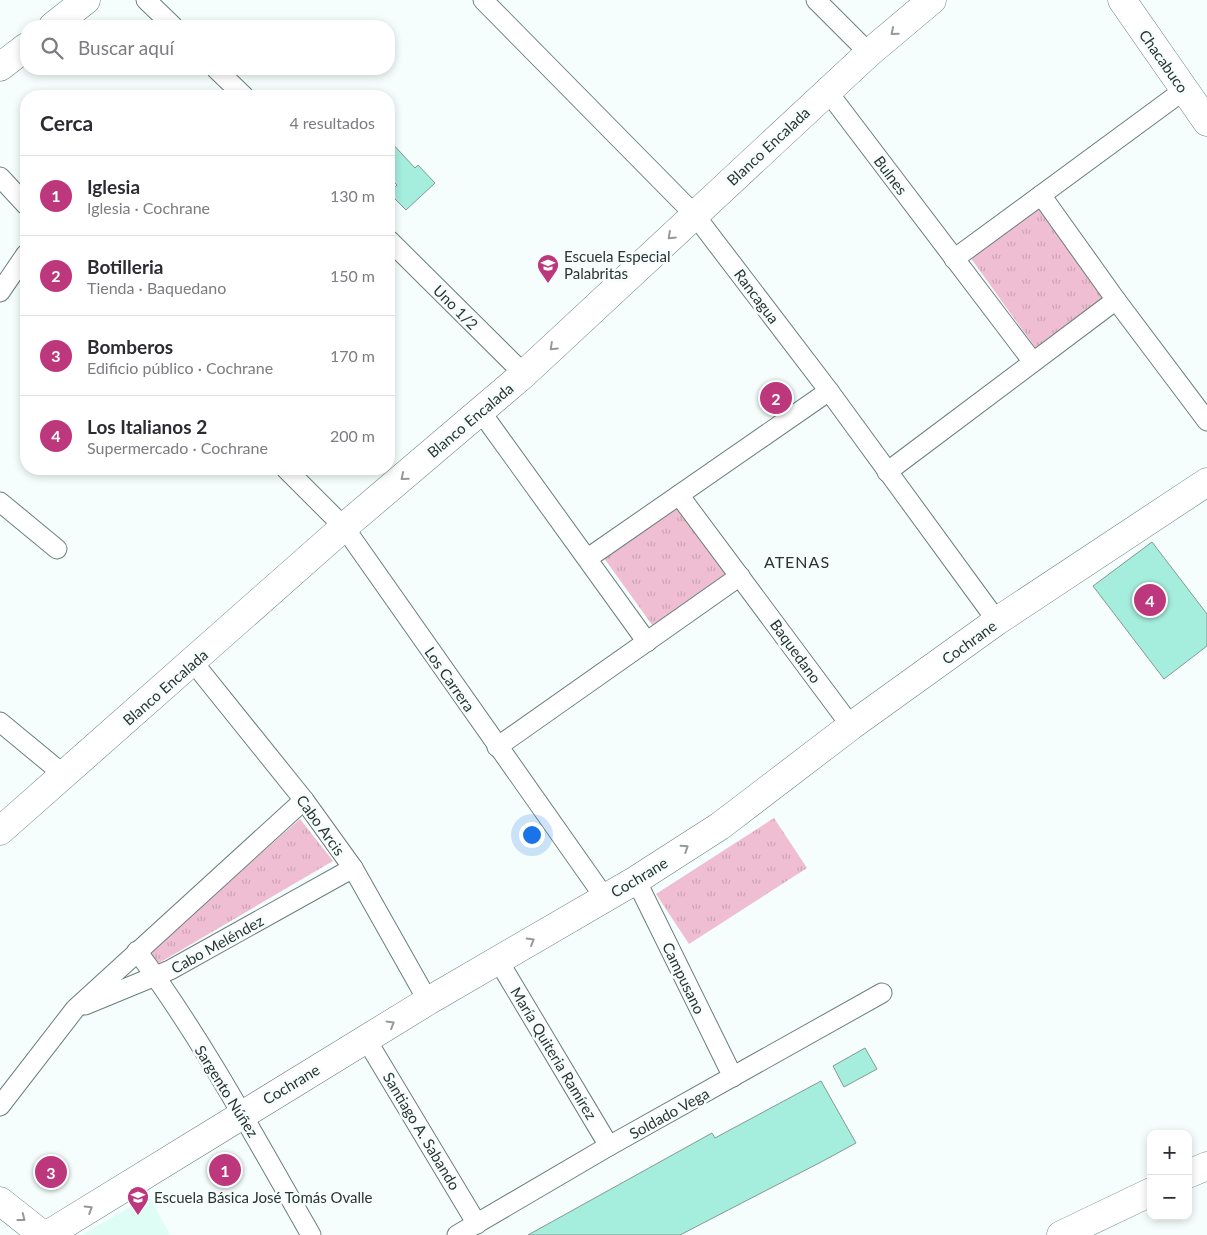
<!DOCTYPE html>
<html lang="es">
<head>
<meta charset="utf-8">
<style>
  :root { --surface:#fff; --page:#f7f7f7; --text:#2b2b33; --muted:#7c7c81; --line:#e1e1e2; --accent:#bc377c }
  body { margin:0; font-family:Lato,sans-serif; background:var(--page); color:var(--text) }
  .controls { position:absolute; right:15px; bottom:15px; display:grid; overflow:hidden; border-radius:10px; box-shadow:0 2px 8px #0003 }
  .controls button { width:45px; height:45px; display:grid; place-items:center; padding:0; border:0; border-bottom:1px solid var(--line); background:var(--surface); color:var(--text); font:25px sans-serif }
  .you { position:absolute; left:531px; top:834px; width:18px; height:18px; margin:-12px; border:4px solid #fff; border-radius:50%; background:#1a73e8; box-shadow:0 0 0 8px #1a73e833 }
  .badge { display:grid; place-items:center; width:32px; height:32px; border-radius:50%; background:var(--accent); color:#fff; font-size:16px; font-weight:700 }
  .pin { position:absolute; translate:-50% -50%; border:2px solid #fff; box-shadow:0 1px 5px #0006 }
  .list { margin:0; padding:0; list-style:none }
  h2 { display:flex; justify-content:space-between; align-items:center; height:65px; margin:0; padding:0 20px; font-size:21px }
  h2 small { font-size:16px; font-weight:400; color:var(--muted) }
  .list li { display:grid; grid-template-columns:32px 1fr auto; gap:15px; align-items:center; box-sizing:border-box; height:80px; padding:0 20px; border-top:1px solid var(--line) }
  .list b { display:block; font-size:19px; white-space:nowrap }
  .list p { margin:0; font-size:16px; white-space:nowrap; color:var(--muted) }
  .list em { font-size:16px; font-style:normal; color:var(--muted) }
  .icon { flex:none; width:28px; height:28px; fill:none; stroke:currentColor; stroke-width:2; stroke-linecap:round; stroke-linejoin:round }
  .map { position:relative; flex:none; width:1207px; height:1235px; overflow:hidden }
  .search { position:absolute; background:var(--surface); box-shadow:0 2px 8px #0003; left:20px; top:20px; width:375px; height:55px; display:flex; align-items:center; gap:12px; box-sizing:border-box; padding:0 18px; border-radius:20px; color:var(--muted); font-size:19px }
  .panel { position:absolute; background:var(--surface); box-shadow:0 2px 8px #0003; left:20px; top:90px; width:375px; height:385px; border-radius:20px }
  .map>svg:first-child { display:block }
  .built { fill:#ddfdf5 }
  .grass { fill:url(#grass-tufts) }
  .building { fill:#a5eddd; stroke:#859994 }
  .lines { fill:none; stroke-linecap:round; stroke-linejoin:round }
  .street-casing { stroke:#6b7f7a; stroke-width:21 }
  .secondary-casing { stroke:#6b7f7a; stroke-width:29 }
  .street { stroke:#fff; stroke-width:19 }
  .secondary { stroke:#fff; stroke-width:28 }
  .oneway { stroke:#959a98 }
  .labels { text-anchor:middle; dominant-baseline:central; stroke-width:5; stroke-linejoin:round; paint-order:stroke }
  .street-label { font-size:15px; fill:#2b3432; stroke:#f5fefc }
  .poi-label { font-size:15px; fill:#2b3432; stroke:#f5fefc; text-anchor:start }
  .neighbourhood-label { font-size:16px; letter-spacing:1px; fill:#2b3432; stroke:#f5fefc }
</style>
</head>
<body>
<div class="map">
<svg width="1207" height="1235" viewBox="0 0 1207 1235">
  <defs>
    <pattern id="grass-tufts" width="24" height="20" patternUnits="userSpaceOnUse" patternTransform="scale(1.25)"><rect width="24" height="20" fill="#efbed2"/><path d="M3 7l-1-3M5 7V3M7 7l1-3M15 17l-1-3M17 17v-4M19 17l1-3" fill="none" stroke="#cda4b5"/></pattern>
  </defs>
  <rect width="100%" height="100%" fill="#f5fefc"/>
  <!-- built -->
  <polygon class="built" points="149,1196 170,1235 82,1235"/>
  <!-- grass -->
  <g class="grass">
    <polygon points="1039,208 1105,301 1037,350 970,257"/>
    <polygon points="678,506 729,576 655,629 604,558"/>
    <polygon points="774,818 807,868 689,944 656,894"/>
    <polygon points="300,819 333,861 159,963 147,953"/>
  </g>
  <!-- building -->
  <g class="building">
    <polygon points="389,140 415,168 418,165 435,183 406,210 389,193 397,185 389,177"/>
    <polygon points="1152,542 1207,614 1207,646 1164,679 1093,586"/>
    <polygon points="865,1048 877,1069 844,1087 833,1066"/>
    <polygon points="821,1081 856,1143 823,1161 680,1235 528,1235 712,1133 715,1138"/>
  </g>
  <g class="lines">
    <!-- street casing -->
    <g class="street-casing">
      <g id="street">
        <polyline points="146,0 173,26"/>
        <polyline points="483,0 694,214 829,391 997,621"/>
        <polyline points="816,0 869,53"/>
        <polyline points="216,69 244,96"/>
        <polyline points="828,92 1033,362"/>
        <polyline points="0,177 26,205"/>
        <polyline points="1041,195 1116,300 1207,421"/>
        <polyline points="389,240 524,374"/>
        <polyline points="954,259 1184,90"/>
        <polyline points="0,292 26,254"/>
        <polyline points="481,412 647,642"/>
        <polyline points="286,469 344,527 605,898"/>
        <polyline points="887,472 1116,300"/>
        <polyline points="679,495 851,726"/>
        <polyline points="0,502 57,549"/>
        <polyline points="588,558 829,391"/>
        <polyline points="193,662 304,800 353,868 428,1001"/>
        <polyline points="0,722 63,774"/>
        <polyline points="497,747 740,576"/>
        <polyline points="636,880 733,1077"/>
        <path d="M137,951C203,1040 256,1139 311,1235"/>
        <polyline points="498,960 609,1146"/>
        <polyline points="85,1005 170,970 353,868"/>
        <polyline points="366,1039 477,1224"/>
        <polyline points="0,1106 75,1009 304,800"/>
        <polyline points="457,1235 609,1146 882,993"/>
      </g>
    </g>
    <!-- secondary casing -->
    <g class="secondary-casing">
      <g id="secondary">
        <polyline points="1122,0 1207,122"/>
        <polyline points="53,26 86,0"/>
        <polyline points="0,67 26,47"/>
        <polyline points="0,831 344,527 524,374 869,53 932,0"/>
        <polyline points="1188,1174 1207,1166"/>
        <polyline points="0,1201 43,1235"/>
        <polyline points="47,1235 428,1001 636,880 720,826 851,726 997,621 1207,482"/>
        <polyline points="1061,1235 1151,1192"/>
      </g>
    </g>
    <!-- street -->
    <use href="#street" class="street"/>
    <!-- secondary -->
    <use href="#secondary" class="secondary"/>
  </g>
  <!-- one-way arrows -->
  <defs><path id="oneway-chevron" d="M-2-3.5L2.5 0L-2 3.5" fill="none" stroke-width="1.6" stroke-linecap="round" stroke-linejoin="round" transform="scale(1.25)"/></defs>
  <g class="oneway">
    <use href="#oneway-chevron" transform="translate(894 32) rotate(140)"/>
    <use href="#oneway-chevron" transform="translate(671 236) rotate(137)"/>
    <use href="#oneway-chevron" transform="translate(553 347) rotate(137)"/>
    <use href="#oneway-chevron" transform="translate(404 477) rotate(140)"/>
    <use href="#oneway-chevron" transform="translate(685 848) rotate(-33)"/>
    <use href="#oneway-chevron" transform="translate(531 941) rotate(-30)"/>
    <use href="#oneway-chevron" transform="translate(391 1024) rotate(-31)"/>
    <use href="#oneway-chevron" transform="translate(89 1209) rotate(-32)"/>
    <use href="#oneway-chevron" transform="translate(22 1218) rotate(38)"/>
  </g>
  <!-- icons -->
  <defs>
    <g id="school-pin" transform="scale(1.125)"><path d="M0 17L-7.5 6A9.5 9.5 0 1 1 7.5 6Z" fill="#bc377c" stroke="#f5fefc"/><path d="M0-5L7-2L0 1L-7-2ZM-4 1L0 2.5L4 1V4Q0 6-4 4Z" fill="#fff"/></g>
  </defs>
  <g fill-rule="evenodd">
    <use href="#school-pin" x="548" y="265"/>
    <use href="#school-pin" x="138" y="1197"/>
  </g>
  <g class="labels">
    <!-- street labels -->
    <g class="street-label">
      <text transform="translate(1164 61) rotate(55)">Chacabuco</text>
      <text transform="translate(768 146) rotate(-43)">Blanco Encalada</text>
      <text transform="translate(891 175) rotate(53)">Bulnes</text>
      <text transform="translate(757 296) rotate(53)">Rancagua</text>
      <text transform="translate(456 307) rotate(45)">Uno 1/2</text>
      <text transform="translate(470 420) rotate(-40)">Blanco Encalada</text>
      <text transform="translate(969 642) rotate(-36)">Cochrane</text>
      <text transform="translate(796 651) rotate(54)">Baquedano</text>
      <text transform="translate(450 679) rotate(55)">Los Carrera</text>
      <text transform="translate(165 687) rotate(-41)">Blanco Encalada</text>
      <text transform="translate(321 825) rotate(54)">Cabo Arcis</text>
      <text transform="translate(639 877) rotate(-31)">Cochrane</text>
      <text transform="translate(217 944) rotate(-29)">Cabo Meléndez</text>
      <text transform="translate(684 978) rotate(64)">Campusano</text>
      <text transform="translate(554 1053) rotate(59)">María Quiteria Ramírez</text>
      <text transform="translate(291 1084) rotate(-31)">Cochrane</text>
      <text transform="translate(227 1091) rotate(58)">Sargento Núñez</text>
      <text transform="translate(669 1113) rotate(-29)">Soldado Vega</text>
      <text transform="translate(422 1131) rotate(59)">Santiago A. Sabando</text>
    </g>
    <!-- poi labels -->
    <g class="poi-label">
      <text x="564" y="256">Escuela Especial<tspan x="564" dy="17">Palabritas</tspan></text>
      <text x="154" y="1197">Escuela Básica José Tomás Ovalle</text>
    </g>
    <!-- neighbourhood labels -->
    <g class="neighbourhood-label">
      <text x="797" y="561">ATENAS</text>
    </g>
  </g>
</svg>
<div class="controls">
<button>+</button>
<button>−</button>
</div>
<div class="you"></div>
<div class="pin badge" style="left:225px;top:1170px">1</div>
<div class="pin badge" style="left:776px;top:398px">2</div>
<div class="pin badge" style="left:51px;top:1172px">3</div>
<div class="pin badge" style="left:1150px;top:600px">4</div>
<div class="search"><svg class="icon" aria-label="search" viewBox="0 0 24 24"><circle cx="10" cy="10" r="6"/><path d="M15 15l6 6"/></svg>Buscar aquí</div>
<section class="panel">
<h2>Cerca<small>4 resultados</small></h2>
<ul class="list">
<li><span class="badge">1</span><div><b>Iglesia</b><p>Iglesia · Cochrane</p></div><em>130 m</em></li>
<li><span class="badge">2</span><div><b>Botilleria</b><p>Tienda · Baquedano</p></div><em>150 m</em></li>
<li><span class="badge">3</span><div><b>Bomberos</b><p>Edificio público · Cochrane</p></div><em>170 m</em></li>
<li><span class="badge">4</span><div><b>Los Italianos 2</b><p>Supermercado · Cochrane</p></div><em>200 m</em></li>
</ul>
</section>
</div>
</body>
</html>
